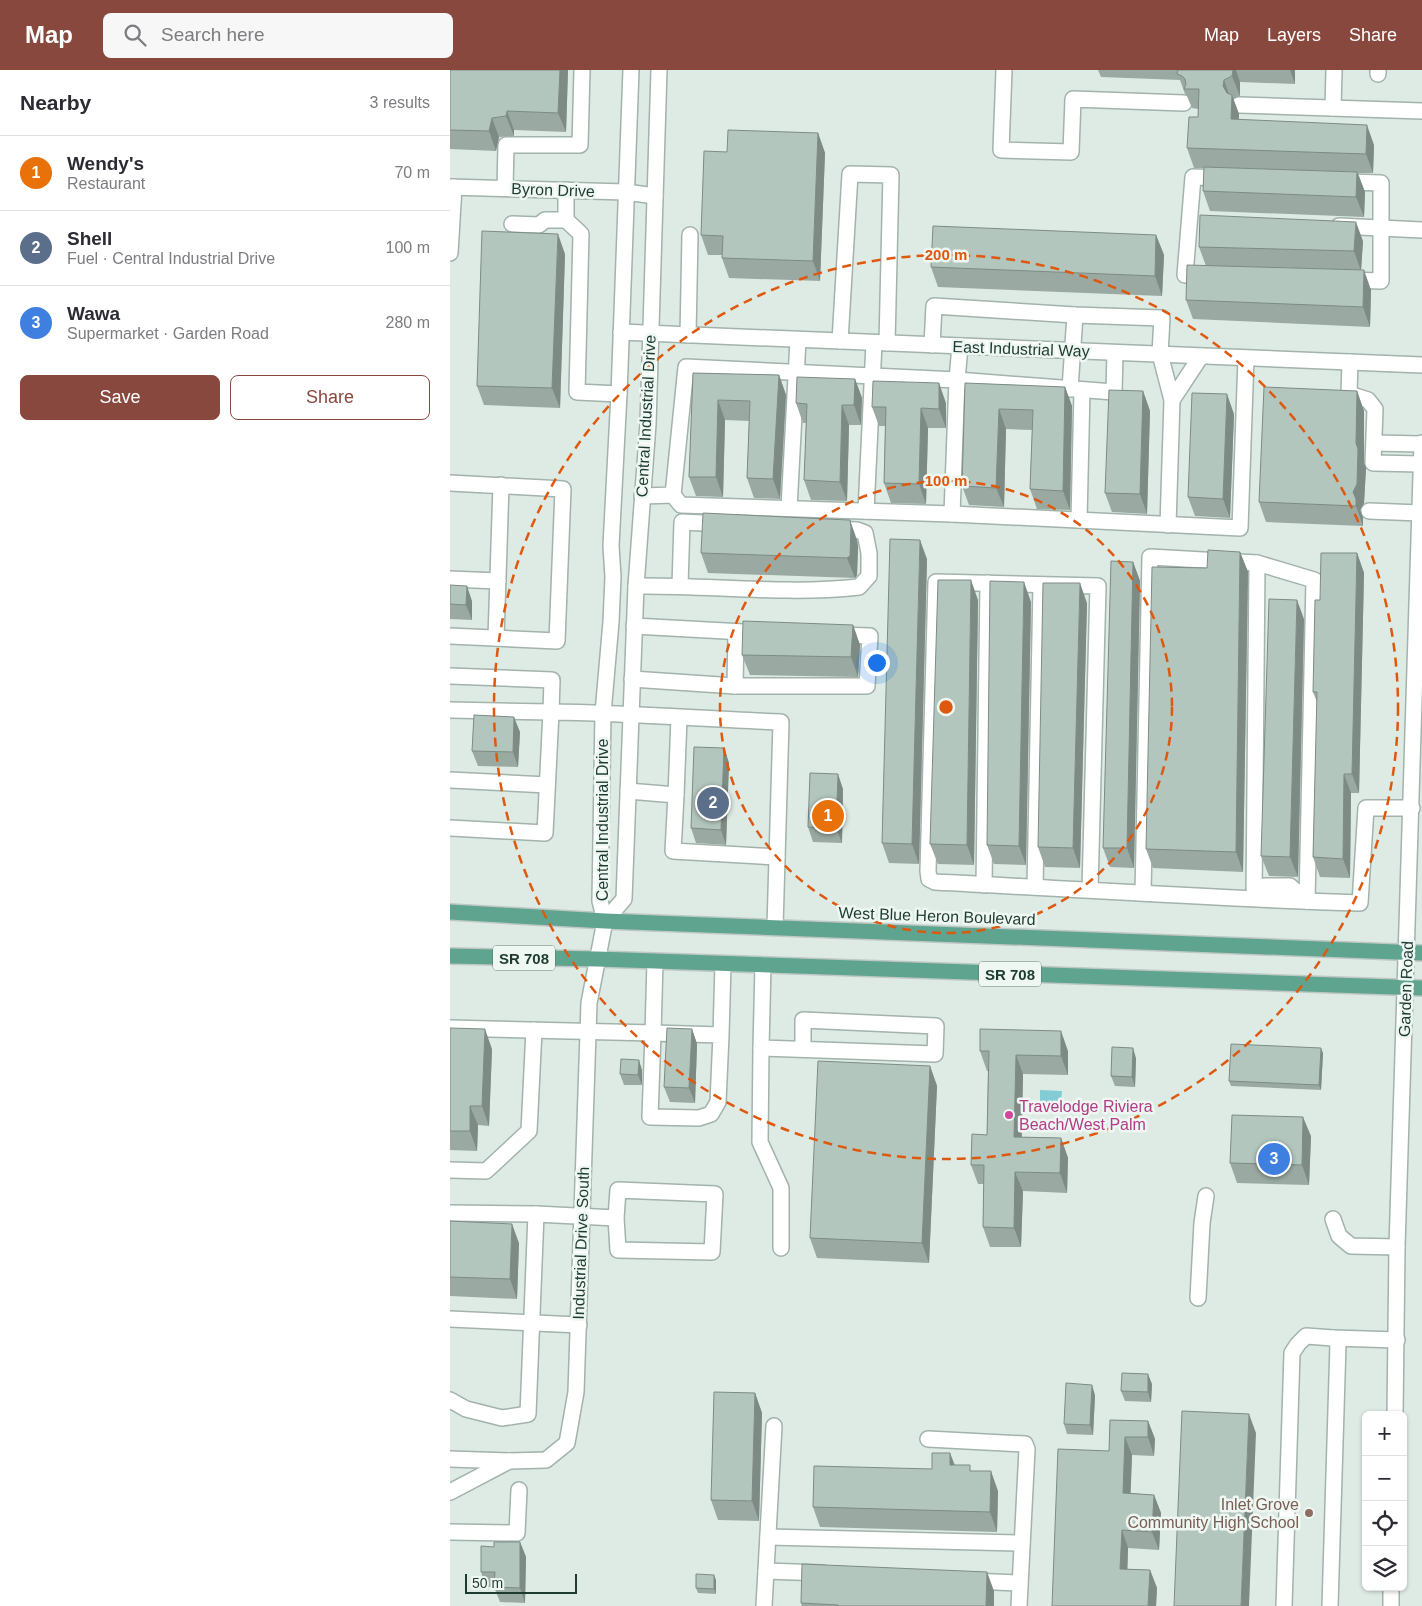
<!DOCTYPE html>
<html lang="en">
<head>
<meta charset="utf-8">
<style>
  :root { --surface:#fff; --page:#f7f7f7; --text:#2b2b33; --muted:#7c7c81; --line:#e1e1e2; --accent:#89483e }
  body { margin:0; font-family:Helvetica,sans-serif; background:var(--page); color:var(--text) }
  .controls { position:absolute; right:15px; bottom:15px; display:grid; overflow:hidden; border-radius:8px; box-shadow:0 1px 4px #0004 }
  .controls button { width:45px; height:45px; display:grid; place-items:center; padding:0; border:0; border-bottom:1px solid var(--line); background:var(--surface); color:var(--text); font:25px sans-serif }
  .scale { position:absolute; left:15px; bottom:12px; width:112px; box-sizing:border-box; padding-left:5px; border:2px solid #1e3b32; border-top:0; font-size:14px; line-height:18px; white-space:nowrap; color:#1e3b32; -webkit-text-stroke:4px #eef7f2; paint-order:stroke }
  .you { position:absolute; left:426px; top:592px; width:18px; height:18px; margin:-12px; border:4px solid #fff; border-radius:50%; background:#1a73e8; box-shadow:0 0 0 8px #1a73e833 }
  .badge { display:grid; place-items:center; width:32px; height:32px; border-radius:50%; background:var(--accent); color:#fff; font-size:16px; font-weight:700 }
  .pin { position:absolute; translate:-50% -50%; border:2px solid #fff; box-shadow:0 1px 5px #0006 }
  .list { margin:0; padding:0; list-style:none }
  h2 { display:flex; justify-content:space-between; align-items:center; height:65px; margin:0; padding:0 20px; font-size:21px }
  h2 small { font-size:16px; font-weight:400; color:var(--muted) }
  .list li { display:grid; grid-template-columns:32px 1fr auto; gap:15px; align-items:center; box-sizing:border-box; height:75px; padding:0 20px; border-top:1px solid var(--line) }
  .list b { display:block; font-size:19px; white-space:nowrap }
  .list p { margin:0; font-size:16px; white-space:nowrap; color:var(--muted) }
  .list em { font-size:16px; font-style:normal; color:var(--muted) }
  .actions { display:flex; gap:10px; padding:15px 20px }
  .actions a { flex:1; padding:11px 0; border:1px solid var(--accent); border-radius:8px; text-align:center; font-size:18px; color:var(--accent) }
  .actions .main { background:var(--accent); color:#fff }
  .icon { flex:none; width:28px; height:28px; fill:none; stroke:currentColor; stroke-width:2; stroke-linecap:round; stroke-linejoin:round }
  .map { position:relative; flex:none; width:972px; height:1536px; overflow:hidden }
  header { display:flex; align-items:center; gap:30px; box-sizing:border-box; height:70px; padding:0 25px; background:var(--accent); color:#fff }
  header strong { font-size:24px }
  nav { display:flex; gap:28px; margin-inline-start:auto; font-size:18px }
  .search { width:350px; height:45px; background:var(--page); display:flex; align-items:center; gap:12px; box-sizing:border-box; padding:0 18px; border-radius:8px; color:var(--muted); font-size:19px }
  main { display:flex }
  aside { flex:1; background:var(--surface) }
  .map>svg:first-child { display:block }
  .water { fill:#81ccd5 }
  .lines { fill:none; stroke-linecap:round; stroke-linejoin:round }
  .minor-casing { stroke:#a1b3ab; stroke-width:18 }
  .major-casing { stroke:#c0c8c6; stroke-width:18 }
  .minor { stroke:#fff; stroke-width:15 }
  .major { stroke:#5fa48e; stroke-width:15 }
  .wall { fill:#9aaaa3 }
  .shaded-wall { fill:#7d8b84 }
  .building { fill:#b3c6bd; stroke:#7d8b84 }
  .ring { fill:none; stroke:#de580e; stroke-width:2.5; stroke-dasharray:9 6 }
  .hotel-dot { fill:#d1479c; stroke:#eef7f2; stroke-width:2 }
  .education-dot { fill:#8d6e63; stroke:#eef7f2; stroke-width:2 }
  .labels { text-anchor:middle; dominant-baseline:central; stroke-width:5; stroke-linejoin:round; paint-order:stroke }
  .shield { fill:#eef7f2; stroke:#5c736c; stroke-width:1 }
  .shield-label { font-size:15px; font-weight:bold; fill:#1e3b32 }
  .street-label { font-size:16px; fill:#1e3b32; stroke:#eef7f2 }
  .hotel-label { font-size:16px; fill:#b23c85; stroke:#eef7f2; text-anchor:start }
  .education-label { font-size:16px; fill:#785e54; stroke:#eef7f2; text-anchor:end }
  .centre { fill:#de580e; stroke:#eef7f2; stroke-width:2.5 }
  .ring-label { font-size:15px; text-anchor:middle; font-weight:bold; fill:#de580e; stroke:#eef7f2; stroke-width:5; stroke-linejoin:round; paint-order:stroke }
</style>
</head>
<body>
<header>
<strong>Map</strong>
<div class="search"><svg class="icon" aria-label="search" viewBox="0 0 24 24"><circle cx="10" cy="10" r="6"/><path d="M15 15l6 6"/></svg>Search here</div>
<nav><a>Map</a><a>Layers</a><a>Share</a></nav>
</header>
<main>
<aside>
<h2>Nearby<small>3 results</small></h2>
<ul class="list">
<li><span class="badge" style="background:#e8710a">1</span><div><b>Wendy's</b><p>Restaurant</p></div><em>70 m</em></li>
<li><span class="badge" style="background:#5c6f8a">2</span><div><b>Shell</b><p>Fuel · Central Industrial Drive</p></div><em>100 m</em></li>
<li><span class="badge" style="background:#3f7fe0">3</span><div><b>Wawa</b><p>Supermarket · Garden Road</p></div><em>280 m</em></li>
</ul>
<div class="actions"><a class="main">Save</a><a>Share</a></div>
</aside>
<div class="map">
<svg width="972" height="1536" viewBox="0 0 972 1536">
  <rect width="100%" height="100%" fill="#deebe4"/>
  <!-- water -->
  <polygon class="water" points="590,1020 612,1021 611,1033 590,1032"/>
  <g class="lines">
    <!-- minor casing -->
    <g class="minor-casing">
      <g id="minor">
        <polyline points="554,0 551,80 621,82 623,29 734,33"/>
        <polyline points="928,4 928,0"/>
        <polyline points="789,35 972,41"/>
        <polyline points="883,38 884,0"/>
        <polygon points="743,107 931,113 931,211 735,205"/>
        <polyline points="0,117 176,122 205,126"/>
        <polyline points="55,118 56,75 130,75 132,0"/>
        <polyline points="116,120 116,150 131,164 127,322 169,324"/>
        <polyline points="62,154 89,155 95,150 116,150"/>
        <polyline points="889,156 972,160"/>
        <polyline points="0,183 4,117"/>
        <polyline points="171,262 972,295"/>
        <polyline points="238,265 240,165"/>
        <polyline points="390,271 400,104 441,105 437,273"/>
        <polyline points="482,275 484,236 625,245 712,248 710,284 722,330 718,455"/>
        <polyline points="510,276 507,310 664,322 665,283"/>
        <polyline points="900,292 899,324 918,330 925,339 923,393 971,394"/>
        <polyline points="620,319 625,245"/>
        <polyline points="722,330 751,286"/>
        <polyline points="924,373 972,374"/>
        <polyline points="0,413 113,419 107,571 0,566"/>
        <polyline points="223,425 231,435 502,444 790,458 796,288"/>
        <polyline points="192,426 223,425 236,297 507,310 502,444"/>
        <polyline points="339,438 348,270"/>
        <polyline points="416,441 424,273"/>
        <polyline points="919,441 970,443"/>
        <polyline points="629,450 632,320"/>
        <polyline points="0,509 48,511"/>
        <polyline points="230,515 232,452 272,454"/>
        <path d="M186,516C260,515 335,525 409,517L419,506V483L415,463L407,460L382,459"/>
        <polyline points="184,556 312,563"/>
        <polyline points="46,568 51,415"/>
        <polyline points="0,606 102,610 101,642 0,640"/>
        <polyline points="182,609 285,616 417,616 420,566 388,565"/>
        <polyline points="285,616 286,562"/>
        <polyline points="0,710 97,715"/>
        <polyline points="178,721 226,725 223,781 327,787"/>
        <polyline points="226,725 229,648"/>
        <path d="M0,758L95,763L101,642C178,643 254,649 331,652L325,857"/>
        <polyline points="534,815 538,513"/>
        <polyline points="585,817 591,515"/>
        <path d="M640,820L648,516L486,512L478,801L479,809L485,812C626,819 768,829 910,833L916,738H962"/>
        <polyline points="693,823 700,487 807,493 864,510 857,831"/>
        <polyline points="804,828 807,493"/>
        <polyline points="804,828 815,816 840,816 857,831"/>
        <polyline points="155,851 174,829 186,516 198,354 209,0"/>
        <polyline points="313,895 311,978 485,984 486,956 353,950 353,979"/>
        <polyline points="0,958 203,963 205,892"/>
        <polyline points="271,965 268,1032 261,1044 249,1048 200,1047 203,963 271,965 273,894"/>
        <polyline points="311,978 310,1072 331,1118 331,1178"/>
        <polyline points="0,1100 36,1101 79,1061 84,960"/>
        <polygon points="168,1120 265,1124 262,1182 168,1180 166,1148"/>
        <polyline points="0,1143 86,1144"/>
        <polyline points="883,1149 889,1166 901,1176 947,1177"/>
        <polyline points="748,1228 752,1153 756,1126"/>
        <polyline points="0,1249 129,1255"/>
        <polyline points="883,1268 947,1270"/>
        <polyline points="0,1330 16,1339 52,1348 78,1344 86,1144 166,1148"/>
        <polyline points="945,1345 947,1177 972,373"/>
        <polyline points="478,1369 575,1374 577,1379 569,1536"/>
        <polyline points="0,1389 59,1391 96,1390 117,1373 126,1322 139,933 155,851 150,831 153,643 161,552 163,507 161,476 169,324 181,0"/>
        <polyline points="0,1422 59,1391"/>
        <polyline points="0,1462 67,1463 69,1420"/>
        <polyline points="318,1467 572,1473"/>
        <polyline points="316,1501 372,1503"/>
        <polyline points="522,1511 570,1513"/>
        <polyline points="314,1536 324,1356"/>
        <polyline points="834,1536 842,1283 848,1274 856,1266 883,1268 888,1274 880,1536"/>
        <polyline points="941,1536 941,1517"/>
      </g>
    </g>
    <!-- major casing -->
    <g class="major-casing">
      <g id="major">
        <polyline points="0,842 155,851 972,883"/>
        <polyline points="0,886 147,889 972,918"/>
      </g>
    </g>
    <!-- minor -->
    <use href="#minor" class="minor"/>
    <!-- major -->
    <use href="#major" class="major"/>
  </g>
  <!-- wall -->
  <g class="wall">
    <polygon points="0,0 118,0 116,62 64,60 64,66 49,67 46,81 0,79"/>
    <polygon points="648,0 845,0 845,14 790,12 790,26 783,29 789,44 789,49 924,75 923,103 908,103 915,122 914,147 760,141 753,121 754,98 744,98 737,78 748,47 748,39 742,38 736,24 735,24 730,10 651,7"/>
    <polygon points="368,63 375,83 370,211 279,208 272,188 272,185 258,185 251,165 277,82"/>
    <polygon points="706,165 714,185 712,226 488,217 481,197"/>
    <polygon points="913,171 911,200 921,220 920,257 743,249 736,230 756,196 749,177"/>
    <polygon points="115,184 110,338 34,335 27,316"/>
    <polygon points="243,303 329,305 336,325 330,429 304,428 297,408 299,351 275,350 273,427 246,426 239,407"/>
    <polygon points="405,309 412,328 411,355 399,355 397,431 361,430 354,410 356,353 353,353 346,333"/>
    <polygon points="515,313 615,317 622,336 620,440 587,439 580,419 582,360 556,359 554,437 519,435 512,416"/>
    <polygon points="693,321 700,341 697,444 662,442 655,423"/>
    <polygon points="907,321 914,341 914,393 916,398 914,433 910,440 913,448 913,456 816,452 809,432"/>
    <polygon points="496,333 496,358 478,358 476,434 441,433 434,413 435,356 429,356 422,337"/>
    <polygon points="784,344 780,448 745,446 738,427"/>
    <polygon points="407,470 408,477 407,505 405,508 258,503 251,483"/>
    <polygon points="790,482 798,502 793,802 703,798 696,779 757,498"/>
    <polygon points="907,483 914,503 909,723 901,723 900,808 870,807 863,787 867,632 863,622"/>
    <polygon points="477,489 469,794 439,793 432,773"/>
    <polygon points="683,492 690,511 684,798 660,797 653,778"/>
    <polygon points="0,515 22,531 22,550 0,549"/>
    <polygon points="528,530 524,795 488,794 480,774"/>
    <polygon points="581,532 576,795 544,794 537,775"/>
    <polygon points="637,533 630,798 595,797 588,777"/>
    <polygon points="854,549 848,807 819,806 811,786"/>
    <polygon points="403,555 410,575 408,607 300,605 292,585"/>
    <polygon points="70,662 68,697 28,696 22,681"/>
    <polygon points="274,678 279,693 276,775 246,773 241,758"/>
    <polygon points="393,719 392,773 363,772 358,757"/>
    <polygon points="0,958 42,979 39,1056 28,1055 27,1081 0,1080"/>
    <polygon points="242,959 247,974 245,1033 220,1032 214,1017"/>
    <polygon points="530,981 618,981 618,1005 573,1004 572,1067 611,1068 618,1088 617,1123 573,1121 571,1177 540,1177 533,1157 534,1114 528,1114 521,1095 537,1065 538,1001 537,1001"/>
    <polygon points="873,983 871,1020 781,1016 779,1011"/>
    <polygon points="686,988 685,1017 665,1016 661,1006"/>
    <polygon points="480,996 487,1016 479,1193 367,1188 360,1168"/>
    <polygon points="192,1000 192,1015 174,1015 170,1004"/>
    <polygon points="861,1066 859,1115 787,1113 780,1093"/>
    <polygon points="0,1151 69,1173 67,1229 0,1226"/>
    <polygon points="702,1314 701,1332 675,1331 671,1321"/>
    <polygon points="305,1323 312,1343 309,1451 268,1450 261,1430"/>
    <polygon points="645,1325 643,1365 617,1364 614,1354"/>
    <polygon points="660,1350 698,1351 705,1369 704,1386 682,1385 680,1423 704,1425 711,1443 709,1480 678,1478 677,1499 700,1500 707,1518 706,1536 602,1536 659,1381"/>
    <polygon points="500,1383 505,1395 522,1401 548,1421 547,1462 370,1457 363,1437 482,1399"/>
    <polygon points="70,1472 76,1487 75,1533 50,1532 44,1517 36,1517 31,1502 44,1477"/>
    <polygon points="266,1510 266,1524 248,1523 246,1518"/>
    <polygon points="544,1521 544,1536 352,1536 351,1533"/>
  </g>
  <!-- shaded-wall -->
  <g class="shaded-wall">
    <polygon points="110,0 118,0 116,62 108,43"/>
    <polygon points="783,0 786,0 790,12 790,26 782,6"/>
    <polygon points="840,0 845,0 845,14"/>
    <polygon points="774,10 781,30 780,35 773,16"/>
    <polygon points="782,25 789,44 788,69 781,49"/>
    <polygon points="57,41 64,60 64,66 56,46"/>
    <polygon points="42,48 49,67 46,81 39,61"/>
    <polygon points="917,55 924,75 923,103 916,84"/>
    <polygon points="368,63 375,83 370,211 363,191"/>
    <polygon points="907,102 915,122 914,147 906,127"/>
    <polygon points="906,152 913,171 911,201 904,181"/>
    <polygon points="108,164 115,184 110,338 102,318"/>
    <polygon points="706,165 714,185 712,226 705,206"/>
    <polygon points="914,200 921,220 920,257 913,237"/>
    <polygon points="329,305 336,325 330,429 323,409"/>
    <polygon points="405,309 412,328 411,355 404,335"/>
    <polygon points="489,313 496,333 496,358 489,339"/>
    <polygon points="615,317 622,336 620,440 613,421"/>
    <polygon points="693,321 700,341 697,444 690,424"/>
    <polygon points="907,321 914,341 914,393 916,398 914,433 910,440 913,448 913,456 906,436 903,422"/>
    <polygon points="777,324 784,344 780,448 773,429"/>
    <polygon points="268,330 275,350 273,427 266,407"/>
    <polygon points="392,335 399,355 397,431 390,412"/>
    <polygon points="471,338 478,358 476,434 469,414"/>
    <polygon points="549,339 556,359 554,437 546,418"/>
    <polygon points="400,450 407,470 408,477 407,505 405,508 397,488"/>
    <polygon points="470,470 477,489 469,794 462,774"/>
    <polygon points="790,482 798,502 793,802 786,782"/>
    <polygon points="907,483 914,503 909,723 902,704"/>
    <polygon points="683,492 690,511 684,798 677,778"/>
    <polygon points="521,510 528,530 524,795 517,775"/>
    <polygon points="574,512 581,532 576,795 569,776"/>
    <polygon points="630,513 637,533 630,798 623,778"/>
    <polygon points="17,516 22,531 22,550 16,535"/>
    <polygon points="847,530 854,549 848,807 840,787"/>
    <polygon points="403,555 410,575 408,607 401,587"/>
    <polygon points="64,647 70,662 68,697 63,682"/>
    <polygon points="274,678 279,693 276,775 271,760"/>
    <polygon points="388,704 393,719 392,773 386,758"/>
    <polygon points="894,704 901,723 900,808 893,789"/>
    <polygon points="35,959 42,979 39,1056 32,1036"/>
    <polygon points="242,959 247,974 245,1033 239,1018"/>
    <polygon points="611,961 618,981 618,1005 611,986"/>
    <polygon points="683,978 686,988 685,1017 682,1007"/>
    <polygon points="871,978 873,983 871,1020 869,1015"/>
    <polygon points="566,985 573,1004 571,1087 564,1067"/>
    <polygon points="189,990 192,1000 192,1015 188,1005"/>
    <polygon points="480,996 487,1016 479,1193 472,1173"/>
    <polygon points="20,1036 28,1055 27,1081 20,1061"/>
    <polygon points="853,1047 861,1066 859,1115 852,1095"/>
    <polygon points="611,1068 618,1088 617,1123 610,1103"/>
    <polygon points="565,1102 573,1121 571,1177 564,1158"/>
    <polygon points="62,1154 69,1173 67,1229 60,1209"/>
    <polygon points="698,1304 702,1314 701,1332 698,1322"/>
    <polygon points="642,1315 645,1325 643,1365 640,1355"/>
    <polygon points="305,1323 312,1343 309,1451 302,1431"/>
    <polygon points="799,1344 806,1363 799,1536 791,1536"/>
    <polygon points="698,1351 705,1369 704,1386 698,1367"/>
    <polygon points="675,1367 682,1385 680,1441 673,1423"/>
    <polygon points="500,1383 507,1403 500,1395"/>
    <polygon points="541,1401 548,1421 547,1462 540,1442"/>
    <polygon points="704,1425 711,1443 709,1480 702,1462"/>
    <polygon points="672,1460 678,1478 677,1517 670,1499"/>
    <polygon points="70,1472 76,1487 75,1533 70,1518"/>
    <polygon points="700,1500 707,1518 706,1536 698,1536"/>
    <polygon points="537,1502 544,1521 544,1536 536,1536"/>
    <polygon points="264,1505 266,1510 266,1524 264,1519"/>
  </g>
  <!-- building -->
  <g class="building">
    <polygon points="0,0 110,0 108,43 57,41 56,46 42,48 39,61 0,60"/>
    <polygon points="728,0 783,0 782,6 774,10 773,16 777,23 782,25 781,49 917,55 916,84 737,78 739,47 748,47 749,19 734,19 736,14 735,9 732,6 727,4"/>
    <polygon points="278,60 368,63 363,191 272,188 273,166 251,165 254,81 277,82"/>
    <polygon points="754,97 907,102 906,127 753,121"/>
    <polygon points="750,145 906,152 904,181 749,177"/>
    <polygon points="483,156 706,165 705,206 481,197"/>
    <polygon points="32,161 108,164 102,318 27,316"/>
    <polygon points="737,195 914,200 913,237 736,230"/>
    <polygon points="243,303 329,305 323,409 297,408 300,331 268,330 266,407 239,407"/>
    <polygon points="347,307 405,309 404,335 392,335 390,412 354,410 357,334 346,333"/>
    <polygon points="423,311 489,313 489,339 471,338 469,414 434,413 436,337 422,337"/>
    <polygon points="515,313 615,317 613,421 580,419 583,340 549,339 546,418 512,416"/>
    <polygon points="814,317 907,321 906,373 908,379 907,414 903,422 906,429 906,436 809,432"/>
    <polygon points="659,320 693,321 690,424 655,423"/>
    <polygon points="742,323 777,324 773,429 738,427"/>
    <polygon points="253,443 398,450 400,450 401,457 400,486 397,488 251,483"/>
    <polygon points="440,469 470,470 462,774 432,773"/>
    <polygon points="758,480 790,482 786,782 696,779 702,497 757,498"/>
    <polygon points="871,483 907,483 902,704 894,704 893,789 863,787 867,622 863,622 865,530 870,530"/>
    <polygon points="661,491 683,492 677,778 653,778"/>
    <polygon points="488,510 521,510 517,775 480,774"/>
    <polygon points="540,511 574,512 569,776 537,775"/>
    <polygon points="593,513 630,513 623,778 588,777"/>
    <polygon points="0,515 17,516 16,535 0,534"/>
    <polygon points="819,529 847,530 840,787 811,786"/>
    <polygon points="293,551 403,555 401,587 292,585"/>
    <polygon points="24,645 64,647 63,682 22,681"/>
    <polygon points="244,677 274,678 271,760 241,758"/>
    <polygon points="360,703 388,704 386,758 358,757"/>
    <polygon points="0,958 35,959 32,1036 20,1036 20,1061 0,1061"/>
    <polygon points="217,958 242,959 239,1018 214,1017"/>
    <polygon points="530,959 611,961 611,986 566,985 564,1067 611,1068 610,1103 565,1102 564,1158 533,1157 534,1095 521,1095 522,1064 537,1065 539,981 530,981"/>
    <polygon points="781,974 871,978 869,1015 779,1011"/>
    <polygon points="662,977 683,978 682,1007 661,1006"/>
    <polygon points="171,989 189,990 188,1005 170,1004"/>
    <polygon points="368,991 480,996 472,1173 360,1168"/>
    <polygon points="782,1045 853,1047 852,1095 780,1093"/>
    <polygon points="0,1151 62,1154 60,1209 0,1207"/>
    <polygon points="672,1303 698,1304 698,1322 671,1321"/>
    <polygon points="616,1313 642,1315 640,1355 614,1354"/>
    <polygon points="264,1322 305,1323 302,1431 261,1430"/>
    <polygon points="732,1341 799,1344 791,1536 724,1536"/>
    <polygon points="660,1350 698,1351 698,1367 675,1367 673,1423 704,1425 702,1462 672,1460 670,1499 700,1500 698,1536 602,1536 608,1379 659,1381"/>
    <polygon points="482,1383 500,1383 500,1395 520,1395 520,1401 541,1401 540,1442 363,1437 364,1396 482,1399"/>
    <polygon points="44,1472 70,1472 70,1518 44,1517 45,1502 31,1502 31,1476 44,1477"/>
    <polygon points="352,1494 537,1502 536,1536 388,1536 388,1535 351,1533"/>
    <polygon points="246,1504 264,1505 264,1519 246,1518"/>
  </g>
  <!-- distance rings -->
  <g class="ring">
    <circle cx="496" cy="637" r="226"/>
    <circle cx="496" cy="637" r="452"/>
  </g>
  <!-- markers -->
  <circle class="hotel-dot" cx="559" cy="1045" r="5"/>
  <circle class="education-dot" cx="859" cy="1443" r="5"/>
  <g class="labels">
    <!-- shield labels -->
    <g class="shield">
      <rect x="43" y="875.5" width="62" height="25" rx="4"/>
      <rect x="529" y="891.5" width="62" height="25" rx="4"/>
    </g>
    <g class="shield-label">
      <text x="74" y="888">SR 708</text>
      <text x="560" y="904">SR 708</text>
    </g>
    <!-- street labels -->
    <g class="street-label">
      <text transform="translate(103 120) rotate(2)">Byron Drive</text>
      <text transform="translate(571 279) rotate(2)">East Industrial Way</text>
      <text transform="translate(196 346) rotate(-87)">Central Industrial Drive</text>
      <text transform="translate(152 750) rotate(-90)">Central Industrial Drive</text>
      <text transform="translate(487 846) rotate(2)">West Blue Heron Boulevard</text>
      <text transform="translate(956 919) rotate(-88)">Garden Road</text>
      <text transform="translate(131 1173) rotate(-88)">Industrial Drive South</text>
    </g>
    <!-- hotel labels -->
    <g class="hotel-label">
      <text x="569" y="1036">Travelodge Riviera<tspan x="569" dy="18">Beach/West Palm</tspan></text>
    </g>
    <!-- education labels -->
    <g class="education-label">
      <text x="849" y="1434">Inlet Grove<tspan x="849" dy="18">Community High School</tspan></text>
    </g>
  </g>
  <circle cx="496" cy="637" r="8" class="centre"/>
  <g class="ring-label">
    <text x="496" y="190">200 m</text>
    <text x="496" y="416">100 m</text>
  </g>
</svg>
<div class="controls">
<button>+</button>
<button>−</button>
<button><svg class="icon" aria-label="locate" viewBox="0 0 24 24"><circle cx="12" cy="12" r="6"/><path d="M12 2v4M12 18v4M2 12h4M18 12h4"/></svg></button>
<button><svg class="icon" aria-label="layers" viewBox="0 0 24 24"><path d="M12 4l9 5-9 5-9-5zM3 14l9 5 9-5"/></svg></button>
</div>
<div class="scale">50 m</div>
<div class="you"></div>
<div class="pin badge" style="left:378px;top:746px;background:#e8710a">1</div>
<div class="pin badge" style="left:263px;top:733px;background:#5c6f8a">2</div>
<div class="pin badge" style="left:824px;top:1089px;background:#3f7fe0">3</div>
</div>
</main>
</body>
</html>
